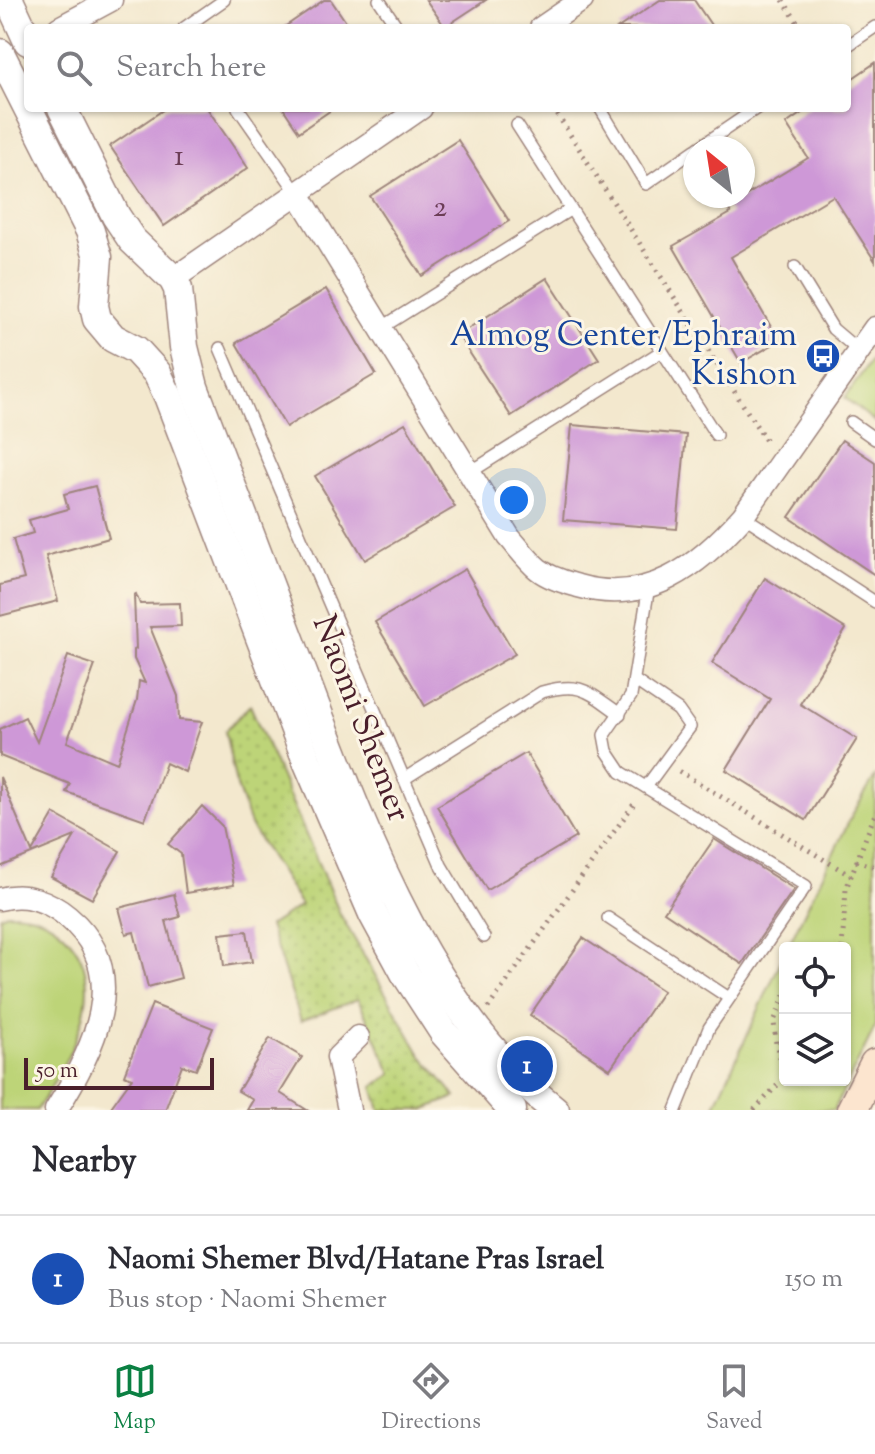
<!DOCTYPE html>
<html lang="en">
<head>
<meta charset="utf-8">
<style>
  :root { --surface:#fff; --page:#f2f2f3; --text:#2b2b33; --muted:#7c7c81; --line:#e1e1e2; --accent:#0b8043 }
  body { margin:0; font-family:"Sorts Mill Goudy",serif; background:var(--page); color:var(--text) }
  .controls { position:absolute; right:24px; bottom:24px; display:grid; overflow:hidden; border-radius:8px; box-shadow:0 2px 6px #0004 }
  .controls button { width:72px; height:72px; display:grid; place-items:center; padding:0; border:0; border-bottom:2px solid var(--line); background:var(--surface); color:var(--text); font:40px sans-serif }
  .compass { position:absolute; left:683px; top:136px; width:72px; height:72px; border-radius:50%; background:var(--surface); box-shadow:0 2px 6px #0004; rotate:330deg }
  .scale { position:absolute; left:24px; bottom:20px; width:190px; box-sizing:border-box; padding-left:8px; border:4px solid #4a1f2b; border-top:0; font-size:22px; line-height:28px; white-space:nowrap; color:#4a1f2b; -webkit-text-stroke:6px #fcf5e5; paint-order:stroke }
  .you { position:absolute; left:514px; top:500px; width:28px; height:28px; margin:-20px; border:6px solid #fff; border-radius:50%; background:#1a73e8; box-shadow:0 0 0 12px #1a73e833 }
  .badge { display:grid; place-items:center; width:52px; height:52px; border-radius:50%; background:var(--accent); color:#fff; font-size:26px; font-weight:700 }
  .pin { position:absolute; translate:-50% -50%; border:4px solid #fff; box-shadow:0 2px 8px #0006 }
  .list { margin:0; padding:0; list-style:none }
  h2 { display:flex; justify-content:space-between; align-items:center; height:104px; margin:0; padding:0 32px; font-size:34px }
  h2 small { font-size:26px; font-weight:400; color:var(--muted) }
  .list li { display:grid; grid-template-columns:52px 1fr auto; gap:24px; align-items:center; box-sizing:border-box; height:128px; padding:0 32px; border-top:2px solid var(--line) }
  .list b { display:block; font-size:30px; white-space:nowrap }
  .list p { margin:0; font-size:26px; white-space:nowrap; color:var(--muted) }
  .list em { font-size:26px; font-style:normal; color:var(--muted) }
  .icon { flex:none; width:44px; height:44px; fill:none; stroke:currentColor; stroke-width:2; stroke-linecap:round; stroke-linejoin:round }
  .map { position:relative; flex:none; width:875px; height:1110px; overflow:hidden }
  .search { position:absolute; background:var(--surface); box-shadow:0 2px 6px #0004; left:24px; right:24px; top:24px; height:88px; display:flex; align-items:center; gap:20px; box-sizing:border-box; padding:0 28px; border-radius:8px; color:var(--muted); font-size:30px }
  .sheet { height:232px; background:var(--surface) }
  nav { display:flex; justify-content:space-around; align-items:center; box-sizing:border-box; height:112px; border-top:2px solid var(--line); background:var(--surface); font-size:22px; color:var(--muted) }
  nav a { display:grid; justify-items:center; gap:4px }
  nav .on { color:var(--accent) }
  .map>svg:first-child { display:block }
  .grass { fill:url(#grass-dots); stroke:#847a52; stroke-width:2 }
  .park { fill:#bdd478; stroke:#847a52; stroke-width:2 }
  .building { fill:#ce98d7 }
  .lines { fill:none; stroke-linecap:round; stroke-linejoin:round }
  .service-casing { stroke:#9e847c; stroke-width:14 }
  .minor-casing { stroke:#9e847c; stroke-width:25 }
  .tertiary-casing { stroke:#9e847c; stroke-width:31 }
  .secondary-casing { stroke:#9e847c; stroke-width:33 }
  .path { stroke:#9e847c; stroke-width:5; stroke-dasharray:2 6; stroke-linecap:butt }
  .service { stroke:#fff; stroke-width:11 }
  .minor { stroke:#fff; stroke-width:22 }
  .tertiary { stroke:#fff; stroke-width:28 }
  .secondary { stroke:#fce5cf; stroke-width:30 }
  .labels { text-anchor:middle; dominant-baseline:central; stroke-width:6; stroke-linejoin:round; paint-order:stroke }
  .number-label { font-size:30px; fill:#6b3d56 }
  .transit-label { font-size:34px; fill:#164399; stroke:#fcf5e5; text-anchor:end }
  .street-label { font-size:34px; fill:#4a1f2b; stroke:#fcf5e5 }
</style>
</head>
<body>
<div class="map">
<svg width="875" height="1110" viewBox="0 0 875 1110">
  <defs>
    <pattern id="grass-dots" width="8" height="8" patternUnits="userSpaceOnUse" patternTransform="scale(2)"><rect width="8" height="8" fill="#bdd478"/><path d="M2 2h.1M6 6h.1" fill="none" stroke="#a4b668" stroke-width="1.8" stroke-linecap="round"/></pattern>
  </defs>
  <rect width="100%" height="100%" fill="#fcf5e5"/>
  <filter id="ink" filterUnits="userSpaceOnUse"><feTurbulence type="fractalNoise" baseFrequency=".0125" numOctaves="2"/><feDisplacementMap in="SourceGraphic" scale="16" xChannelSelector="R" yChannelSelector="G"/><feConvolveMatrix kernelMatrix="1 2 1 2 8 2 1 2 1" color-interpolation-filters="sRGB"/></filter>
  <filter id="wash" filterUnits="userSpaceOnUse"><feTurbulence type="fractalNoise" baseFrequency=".006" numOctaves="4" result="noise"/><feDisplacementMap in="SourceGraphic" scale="32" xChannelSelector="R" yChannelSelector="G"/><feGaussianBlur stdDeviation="1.8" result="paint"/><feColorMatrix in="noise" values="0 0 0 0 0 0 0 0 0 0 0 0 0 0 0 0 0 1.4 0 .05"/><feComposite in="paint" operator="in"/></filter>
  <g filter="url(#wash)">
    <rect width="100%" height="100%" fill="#f3e8ce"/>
    <!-- grass -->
    <polygon class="grass" points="250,705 340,914 421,1055 456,1097 423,1110 380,1110 373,1087 392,1074 358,999 301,1021 269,926 301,905 250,825 235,780 225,731"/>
    <!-- park -->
    <g class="park">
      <polygon points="875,354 875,422 845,398"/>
      <polygon points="875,777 875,1027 834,1110 713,1110 785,952 785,1080 845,1080 845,948 787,948 852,815"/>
      <path d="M7,913C30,913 47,918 64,934C116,984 68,1061 37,1110H0V916Z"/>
    </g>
    <g id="blocks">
      <!-- building -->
      <g class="building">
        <polygon points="324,0 331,0 350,28 283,28"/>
        <polygon points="426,0 486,0 445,27"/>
        <polygon points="660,0 694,0 713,28 618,28"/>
        <polygon points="875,63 875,261 833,196 731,257 779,341 741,363 673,246 731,213 727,207 808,158 786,124 809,108 847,108 847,82"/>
        <polygon points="166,108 207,108 248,168 164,226 110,146"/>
        <polygon points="283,108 334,108 299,132"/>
        <polygon points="458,140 509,221 422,276 370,196"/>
        <polygon points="547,278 599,359 511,416 458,335"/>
        <polygon points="326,289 376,374 286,427 236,343"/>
        <polygon points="405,423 455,507 365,560 315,476"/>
        <polygon points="572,425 686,435 677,529 563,520"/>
        <polygon points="842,440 875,462 875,575 789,517"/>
        <polygon points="95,486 109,538 46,556 58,601 0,616 0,585 24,579 13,539 33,533 29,520 68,509 64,494"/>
        <polygon points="465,569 515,654 425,706 375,622"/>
        <polygon points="765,578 846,629 800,704 857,739 806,820 726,770 770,699 712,663"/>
        <polygon points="136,594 140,604 180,603 181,626 150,627 178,696 179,720 202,722 185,772 166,763 145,820 66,792 70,784 0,756 0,729 25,717 37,742 68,656 95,665 67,742 117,763 137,700 139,681 145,683 134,659 134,650 136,649 134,595"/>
        <polygon points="526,753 576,837 487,890 437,806"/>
        <polygon points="0,777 32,852 54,814 120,851 92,899 51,877 75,836 0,867"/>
        <polygon points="202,806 222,826 234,885 186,893 181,854 168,844"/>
        <polygon points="714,839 794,889 742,964 664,912"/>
        <polygon points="174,894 180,917 166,921 181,978 148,987 134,932 126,934 119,908"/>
        <polygon points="247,931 252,962 224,966 220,934"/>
        <polygon points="583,938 663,991 610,1069 530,1015"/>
        <polygon points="152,1004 213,1028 196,1070 182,1065 165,1110 109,1110 132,1078 124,1075"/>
        <polygon points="270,1038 302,1057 280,1093 307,1110 247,1110 253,1100 238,1091"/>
      </g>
    </g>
  </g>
  <g filter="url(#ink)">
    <use href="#blocks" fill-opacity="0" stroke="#9e847c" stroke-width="2"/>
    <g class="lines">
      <!-- service casing -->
      <g class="service-casing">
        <g id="service">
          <polyline points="379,0 398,28"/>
          <polyline points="184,28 224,0"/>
          <polyline points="847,46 875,27"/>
          <polyline points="238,108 298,194"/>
          <polyline points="600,108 646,184 695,150"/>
          <polyline points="517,125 716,435"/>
          <polyline points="698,148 757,108"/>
          <polyline points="795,267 833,329 859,351"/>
          <polyline points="381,328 571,209"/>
          <polyline points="220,348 441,865 484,937"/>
          <polyline points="851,422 875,439"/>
          <polyline points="469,473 662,351"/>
          <polyline points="743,516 875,602"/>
          <polyline points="649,586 631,696 604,735 607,751 621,772 806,886 709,1028 676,1110"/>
          <polyline points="634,680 678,710 690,727 646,787"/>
          <path d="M404,779L542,692C582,681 588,692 620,714"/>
          <polyline points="608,918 729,998"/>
        </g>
      </g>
      <!-- minor casing -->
      <g class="minor-casing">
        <g id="minor">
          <polyline points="59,28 111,0"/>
          <polyline points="541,28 582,0"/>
          <path d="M298,194L509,537C518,547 527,560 538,569C549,578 565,582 578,586C648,606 699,566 743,516L875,328"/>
          <polyline points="173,279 421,108"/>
          <path d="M0,899C25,892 49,901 68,917C134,972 93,1051 56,1110"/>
          <polyline points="349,1110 338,1057 358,1037"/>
        </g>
      </g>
      <!-- tertiary casing -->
      <g class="tertiary-casing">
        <g id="tertiary">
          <polyline points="9,0 28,41"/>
          <polyline points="0,53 90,231 98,257 94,306 97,319 113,338 136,350 157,373 168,396 307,761 373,914 405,973 444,1033 512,1110"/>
          <path d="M62,108L116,216L132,240L173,279L178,289L184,347L194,387C230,483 267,579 304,676C361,825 425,1007 555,1110"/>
        </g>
      </g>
      <!-- secondary casing -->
      <g class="secondary-casing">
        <polyline id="secondary" points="852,1110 875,1064"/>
      </g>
      <!-- path -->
      <g class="path">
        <polyline points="783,0 801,28"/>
        <polyline points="553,108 768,444"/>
        <polyline points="679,771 851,876"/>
        <polyline points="856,861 875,867"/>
        <polyline points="842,948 846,889 875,814"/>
        <polyline points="785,995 774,1021 776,1044 785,1074"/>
        <polyline points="488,1008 636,801"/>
        <polyline points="754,1110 785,1077"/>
      </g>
      <!-- service -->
      <use href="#service" class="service"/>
      <!-- minor -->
      <use href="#minor" class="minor"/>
      <!-- tertiary -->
      <use href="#tertiary" class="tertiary"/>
      <!-- secondary -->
      <use href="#secondary" class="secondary"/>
    </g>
  </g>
  <!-- icons -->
  <defs>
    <g id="bus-disc" transform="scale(1.8)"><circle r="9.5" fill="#1a4fb4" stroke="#fcf5e5"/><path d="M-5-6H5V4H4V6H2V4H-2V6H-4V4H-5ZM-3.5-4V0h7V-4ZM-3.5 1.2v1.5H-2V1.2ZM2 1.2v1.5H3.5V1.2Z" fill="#fff"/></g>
  </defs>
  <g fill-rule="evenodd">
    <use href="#bus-disc" x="823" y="356"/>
  </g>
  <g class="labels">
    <!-- number labels -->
    <g class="number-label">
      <text x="179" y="157">1</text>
      <text x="440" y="208">2</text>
    </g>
    <!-- transit labels -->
    <g class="transit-label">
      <text x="797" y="336">Almog Center/Ephraim<tspan x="797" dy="39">Kishon</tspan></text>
    </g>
    <!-- street labels -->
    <g class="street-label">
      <text transform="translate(360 719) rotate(69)">Naomi Shemer</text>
    </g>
  </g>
</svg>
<div class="controls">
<button><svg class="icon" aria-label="locate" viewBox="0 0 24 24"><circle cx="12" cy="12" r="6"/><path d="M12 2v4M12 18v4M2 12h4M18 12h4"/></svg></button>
<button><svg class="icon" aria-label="layers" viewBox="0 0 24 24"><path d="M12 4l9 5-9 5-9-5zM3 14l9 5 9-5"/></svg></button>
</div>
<svg class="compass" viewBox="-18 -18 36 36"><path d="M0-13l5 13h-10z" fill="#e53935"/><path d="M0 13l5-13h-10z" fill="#7c7c81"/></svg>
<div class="scale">50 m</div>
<div class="you"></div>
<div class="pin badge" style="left:527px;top:1066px;background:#1a4fb4">1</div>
<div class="search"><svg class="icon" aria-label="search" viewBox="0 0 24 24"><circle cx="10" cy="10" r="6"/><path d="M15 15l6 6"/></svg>Search here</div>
</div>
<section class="sheet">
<h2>Nearby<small></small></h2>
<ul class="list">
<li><span class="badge" style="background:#1a4fb4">1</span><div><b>Naomi Shemer Blvd/Hatane Pras Israel</b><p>Bus stop · Naomi Shemer</p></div><em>150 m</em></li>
</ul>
</section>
<nav>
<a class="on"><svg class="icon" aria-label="map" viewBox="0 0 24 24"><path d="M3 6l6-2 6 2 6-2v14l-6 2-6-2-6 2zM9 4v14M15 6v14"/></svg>Map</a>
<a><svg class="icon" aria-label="directions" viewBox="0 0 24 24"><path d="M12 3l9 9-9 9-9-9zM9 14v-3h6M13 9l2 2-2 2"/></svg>Directions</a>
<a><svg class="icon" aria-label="saved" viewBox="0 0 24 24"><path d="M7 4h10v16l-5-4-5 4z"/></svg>Saved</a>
</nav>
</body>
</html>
